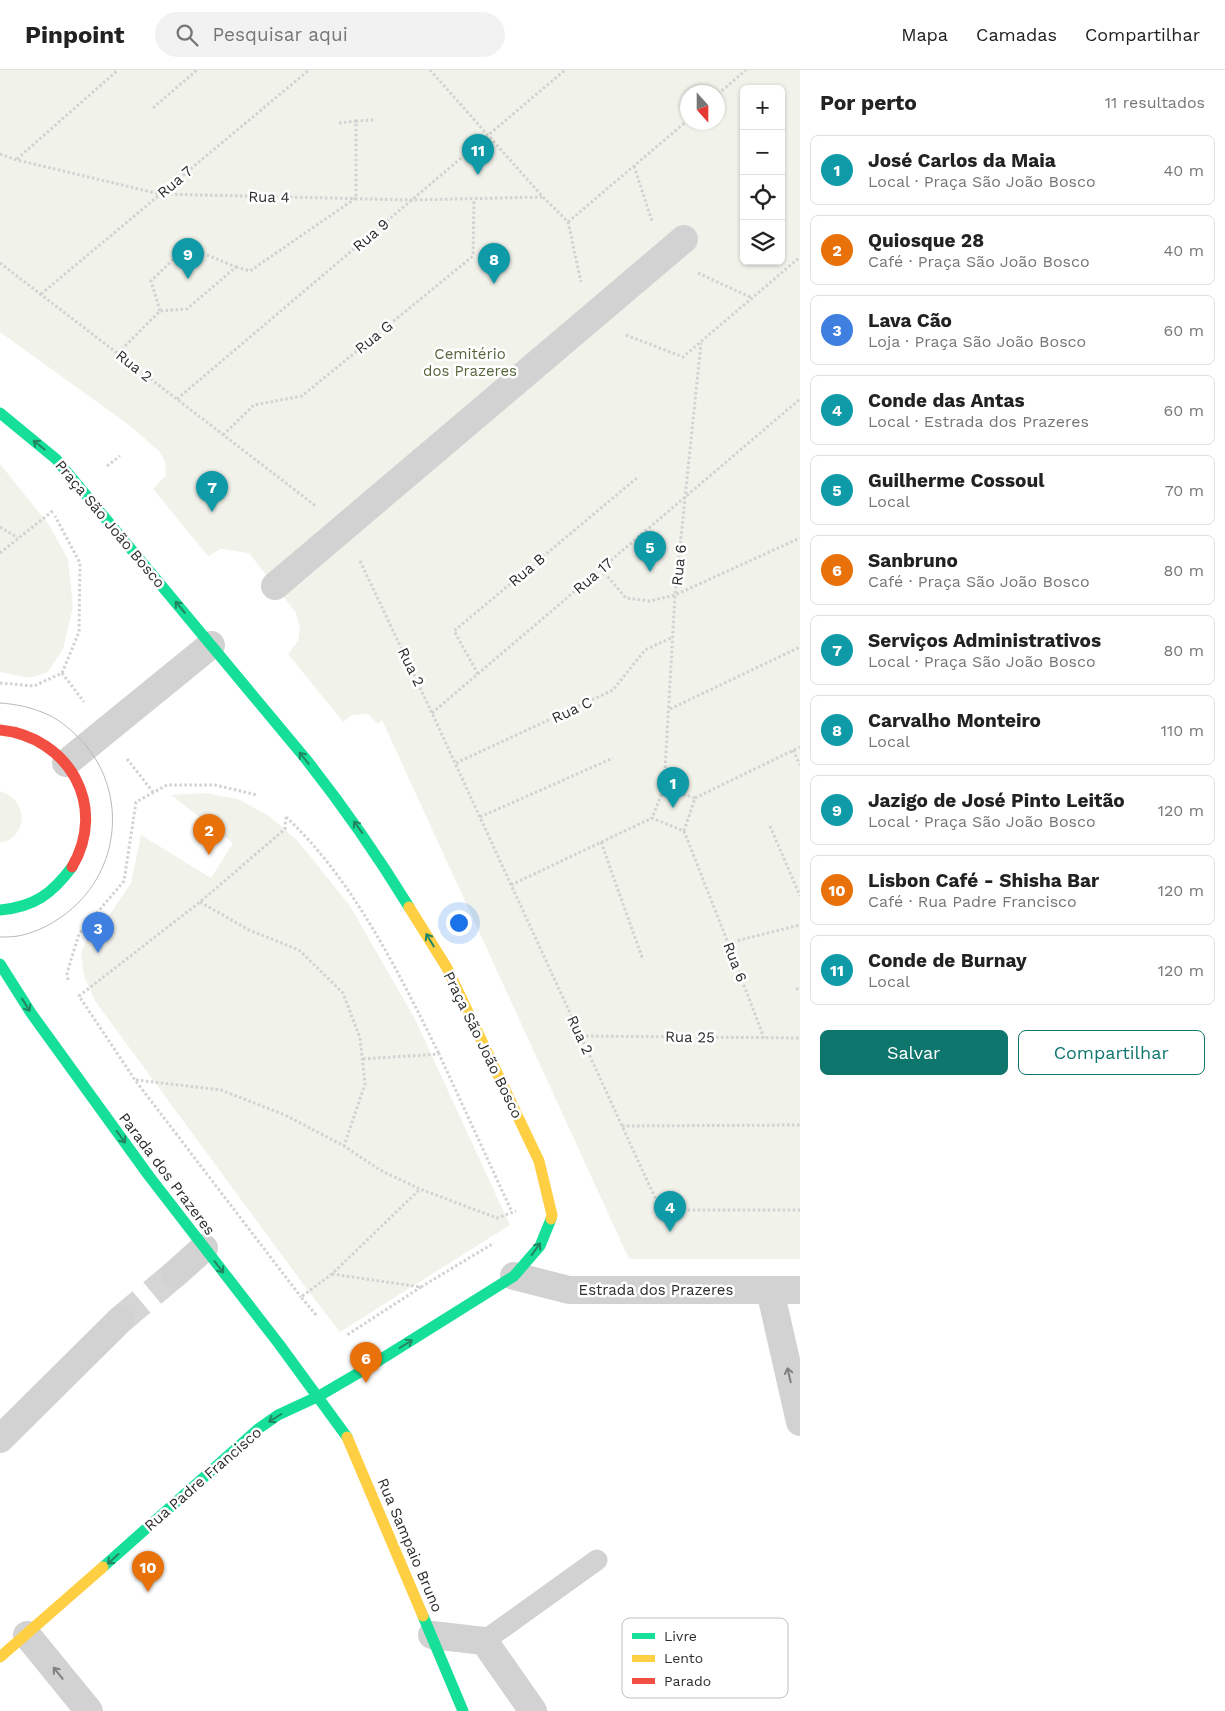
<!DOCTYPE html>
<html lang="pt">
<head>
<meta charset="utf-8">
<style>
  :root { --surface:#fff; --page:#f2f2f2; --text:#222; --muted:#767676; --line:#e0e0e0; --accent:#0f766e }
  body { margin:0; font-family:"Work Sans",sans-serif; background:var(--page); color:var(--text) }
  .controls { position:absolute; right:15px; top:15px; display:grid; overflow:hidden; border-radius:8px; box-shadow:0 1px 4px #0004 }
  .controls button { width:45px; height:45px; display:grid; place-items:center; padding:0; border:0; border-bottom:1px solid var(--line); background:var(--surface); color:var(--text); font:25px sans-serif }
  .compass { position:absolute; left:680px; top:15px; width:45px; height:45px; border-radius:50%; background:var(--surface); box-shadow:0 1px 4px #0004; rotate:159deg }
  .you { position:absolute; left:458px; top:852px; width:18px; height:18px; margin:-12px; border:4px solid #fff; border-radius:50%; background:#1a73e8; box-shadow:0 0 0 8px #1a73e833 }
  .badge { display:grid; place-items:center; width:32px; height:32px; border-radius:50%; background:var(--accent); color:#fff; font-size:16px; font-weight:700 }
  .pin { position:absolute; translate:-50% -41px; filter:drop-shadow(0 1px 2px #0008) }
  .pin::after { content:''; position:absolute; top:26px; width:18px; height:15px; background:inherit; clip-path:polygon(0 0,100% 0,50% 100%) }
  .list { margin:0; padding:0; list-style:none }
  h2 { display:flex; justify-content:space-between; align-items:center; height:65px; margin:0; padding:0 20px; font-size:21px }
  h2 small { font-size:16px; font-weight:400; color:var(--muted) }
  .list li { display:grid; grid-template-columns:32px 1fr auto; gap:15px; align-items:center; box-sizing:border-box; height:70px; margin:0 10px 10px; padding:0 10px; border:1px solid var(--line); border-radius:8px }
  .list b { display:block; font-size:19px; white-space:nowrap }
  .list p { margin:0; font-size:16px; white-space:nowrap; color:var(--muted) }
  .list em { font-size:16px; font-style:normal; color:var(--muted) }
  .actions { display:flex; gap:10px; padding:15px 20px }
  .actions a { flex:1; padding:11px 0; border:1px solid var(--accent); border-radius:8px; text-align:center; font-size:18px; color:var(--accent) }
  .actions .main { background:var(--accent); color:#fff }
  .icon { flex:none; width:28px; height:28px; fill:none; stroke:currentColor; stroke-width:2; stroke-linecap:round; stroke-linejoin:round }
  .map { position:relative; flex:none; width:800px; height:1641px; overflow:hidden }
  header { display:flex; align-items:center; gap:30px; box-sizing:border-box; height:70px; padding:0 25px; background:var(--surface); border-bottom:1px solid var(--line) }
  header strong { font-size:24px }
  nav { display:flex; gap:28px; margin-inline-start:auto; font-size:18px }
  .search { width:350px; height:45px; background:var(--page); display:flex; align-items:center; gap:12px; box-sizing:border-box; padding:0 18px; border-radius:28px; color:var(--muted); font-size:19px }
  main { display:flex }
  aside { flex:1; background:var(--surface) }
  .map>svg:first-child { display:block }
  .green { fill:#f1f3eb; fill-rule:evenodd }
  .lines { fill:none; stroke-linecap:round; stroke-linejoin:round }
  .street-tunnel { stroke:#d5d5d5; stroke-width:28; stroke-dasharray:28 14; stroke-linecap:butt }
  .path { stroke:#d2d2d2; stroke-width:3; stroke-dasharray:2.5 2.5; stroke-linecap:butt }
  .lane { stroke:#d2d2d2; stroke-width:21 }
  .street { stroke:#d2d2d2; stroke-width:28 }
  .fast { stroke:#16e098; stroke-width:11 }
  .slow { stroke:#ffcf43; stroke-width:11 }
  .jam { stroke:#f24e42; stroke-width:11 }
  .tram { stroke:#b9b9b9; stroke-width:1 }
  .oneway { stroke:#228662 }
  .oneway2 { stroke:#808080 }
  .labels { text-anchor:middle; dominant-baseline:central; stroke-width:5; stroke-linejoin:round; paint-order:stroke }
  .street-label { font-size:15px; fill:#2d2d2d; stroke:#fff }
  .park-label { font-size:15px; fill:#56663c; stroke:#fff }
  .key { fill:#fff; stroke:#c0c0c0; stroke-width:1 }
  .key-label { font-size:14px; fill:#2d2d2d }
</style>
</head>
<body>
<header>
<strong>Pinpoint</strong>
<div class="search"><svg class="icon" aria-label="search" viewBox="0 0 24 24"><circle cx="10" cy="10" r="6"/><path d="M15 15l6 6"/></svg>Pesquisar aqui</div>
<nav><a>Mapa</a><a>Camadas</a><a>Compartilhar</a></nav>
</header>
<main>
<div class="map">
<svg width="800" height="1641" viewBox="0 0 800 1641">
  <rect width="100%" height="100%" fill="#fff"/>
  <!-- green -->
  <g class="green">
    <path d="M0,0H800V1189H629L382,650L378,654L368,644L352,645L343,652L288,584L298,571L300,558L296,543L249,483L221,479L208,486L153,419L166,405L165,392L160,382L129,355L0,262ZM744,19H781V191H744ZM688,22H718V52H688Z"/>
    <polygon points="0,394 49,455 68,489 73,537 63,579 48,602 29,608 0,602"/>
    <path d="M0,721C29,730 29,767 0,773Z"/>
    <polygon points="205,723 238,729 269,746 298,771 350,836 415,949 510,1155 340,1262 309,1222 95,931 84,906 81,883 91,861 110,844 131,813 141,765 211,808 233,773 171,725"/>
  </g>
  <g class="lines">
    <!-- street-tunnel -->
    <polyline class="street-tunnel" points="120,1250 175,1204"/>
    <!-- path -->
    <g class="path">
      <polyline points="430,0 543,127 568,152 581,212"/>
      <polyline points="718,24 746,0"/>
      <polyline points="153,38 197,0"/>
      <polyline points="339,53 356,51"/>
      <polyline points="0,84 17,90 160,124 412,130 542,127"/>
      <polyline points="17,89 118,0"/>
      <polyline points="634,96 652,151"/>
      <polyline points="568,152 688,50"/>
      <polyline points="0,193 317,437"/>
      <polyline points="236,197 250,201 356,128 356,51 375,50"/>
      <polyline points="698,203 752,228"/>
      <polyline points="41,224 309,0"/>
      <polyline points="626,265 683,287 800,187"/>
      <polyline points="118,283 160,241 187,239 236,197 195,180 181,182 151,211 160,241"/>
      <polyline points="177,329 565,0"/>
      <polyline points="223,365 254,335 302,326 473,186 474,129"/>
      <polyline points="107,396 120,386"/>
      <polyline points="0,457 18,468"/>
      <polyline points="0,483 54,440"/>
      <polyline points="360,491 432,643 657,1132 667,1140 800,1140"/>
      <polyline points="601,499 626,528 650,531 675,525 800,468"/>
      <polyline points="62,603 84,632"/>
      <polyline points="478,604 454,561 638,407"/>
      <polyline points="0,613 34,616 62,603 79,562 80,493 55,446"/>
      <polyline points="670,639 800,577"/>
      <polyline points="432,643 800,329"/>
      <polyline points="793,680 800,695"/>
      <polyline points="127,689 153,722"/>
      <polyline points="456,693 613,620 645,580 673,567"/>
      <polyline points="664,718 675,525 701,273"/>
      <polygon points="664,718 695,728 684,761 652,748"/>
      <polyline points="695,728 800,677"/>
      <polyline points="286,747 285,759 200,832 79,926 135,1010 301,1227"/>
      <path d="M286,747C353,809 399,903 439,984"/>
      <polyline points="480,747 613,688"/>
      <polyline points="770,756 800,826"/>
      <polyline points="684,761 728,873 764,968"/>
      <polyline points="601,772 643,890"/>
      <polyline points="511,815 652,748"/>
      <polyline points="200,832 249,860 299,880 343,923 360,968 365,1014 344,1076"/>
      <polyline points="728,873 800,855"/>
      <polyline points="68,910 67,903 79,864 124,811 136,732 167,715 215,715 257,725"/>
      <polyline points="796,919 800,918"/>
      <polyline points="581,966 800,968"/>
      <polyline points="363,989 439,984 512,1142"/>
      <polyline points="136,1010 221,1020 285,1045 344,1076 380,1100 420,1119 497,1148 516,1141"/>
      <polyline points="622,1056 800,1055"/>
      <polyline points="332,1204 421,1217 347,1265"/>
      <polyline points="421,1217 494,1173"/>
      <polyline points="316,1245 301,1227 332,1204 420,1119"/>
    </g>
    <!-- lane -->
    <polyline class="lane" points="484,1571 597,1490"/>
    <!-- street -->
    <g class="street">
      <polyline points="275,516 684,169"/>
      <polyline points="66,693 211,575"/>
      <polyline points="175,1204 204,1178"/>
      <polyline points="514,1206 569,1220 800,1220"/>
      <polyline points="770,1220 800,1352"/>
      <polyline points="0,1369 120,1250"/>
      <polyline points="27,1565 89,1641"/>
      <polyline points="432,1565 484,1571 533,1641"/>
    </g>
    <!-- fast -->
    <g class="fast">
      <path d="M0,343L56,389L305,688C343,736 377,785 409,837"/>
      <path d="M0,840C34,837 52,824 72,797"/>
      <polyline points="0,894 31,943 149,1106 279,1274 347,1367"/>
      <polyline points="103,1497 258,1359 278,1345 319,1326 367,1298 514,1206 540,1176 551,1149"/>
      <polyline points="423,1546 463,1641"/>
    </g>
    <!-- slow -->
    <g class="slow">
      <polyline points="409,837 447,898 539,1091 552,1145 551,1149"/>
      <polyline points="347,1367 423,1546"/>
      <polyline points="0,1587 103,1497"/>
    </g>
    <!-- jam -->
    <path class="jam" d="M0,660C69,667 108,736 72,797"/>
    <!-- tram -->
    <path class="tram" d="M0,633C15,634 30,637 44,643C57,648 68,657 78,667C124,712 124,787 78,833C63,848 43,860 23,865C15,867 7,867 0,867"/>
  </g>
  <!-- one-way arrows -->
  <defs><path id="oneway-shaft" d="M-6 0H5M1.5-3L5.5 0L1.5 3" fill="none" stroke-width="1.6" stroke-linecap="round" stroke-linejoin="round" transform="scale(1.25)"/></defs>
  <g class="oneway">
    <use href="#oneway-shaft" transform="translate(39 375) rotate(-141)"/>
    <use href="#oneway-shaft" transform="translate(180 537) rotate(-130)"/>
    <use href="#oneway-shaft" transform="translate(304 688) rotate(-129)"/>
    <use href="#oneway-shaft" transform="translate(358 757) rotate(-126)"/>
    <use href="#oneway-shaft" transform="translate(430 870) rotate(-121)"/>
    <use href="#oneway-shaft" transform="translate(26 935) rotate(58)"/>
    <use href="#oneway-shaft" transform="translate(121 1067) rotate(54)"/>
    <use href="#oneway-shaft" transform="translate(536 1179) rotate(-54)"/>
    <use href="#oneway-shaft" transform="translate(219 1197) rotate(52)"/>
    <use href="#oneway-shaft" transform="translate(406 1274) rotate(-32)"/>
    <use href="#oneway-shaft" transform="translate(275 1348) rotate(148)"/>
    <use href="#oneway-shaft" transform="translate(113 1489) rotate(138)"/>
  </g>
  <g class="oneway2">
    <use href="#oneway-shaft" transform="translate(789 1305) rotate(-103)"/>
    <use href="#oneway-shaft" transform="translate(58 1603) rotate(-129)"/>
  </g>
  <g class="labels">
    <!-- street labels -->
    <g class="street-label">
      <text transform="translate(175 112) rotate(-40)">Rua 7</text>
      <text transform="translate(269 127) rotate(1)">Rua 4</text>
      <text transform="translate(371 165) rotate(-40)">Rua 9</text>
      <text transform="translate(374 267) rotate(-39)">Rua G</text>
      <text transform="translate(134 296) rotate(38)">Rua 2</text>
      <text transform="translate(110 454) rotate(50)">Praça São João Bosco</text>
      <text transform="translate(679 495) rotate(-84)">Rua 6</text>
      <text transform="translate(527 500) rotate(-40)">Rua B</text>
      <text transform="translate(593 506) rotate(-40)">Rua 17</text>
      <text transform="translate(411 597) rotate(64)">Rua 2</text>
      <text transform="translate(572 640) rotate(-25)">Rua C</text>
      <text transform="translate(735 892) rotate(69)">Rua 6</text>
      <text transform="translate(580 965) rotate(65)">Rua 2</text>
      <text transform="translate(690 967) rotate(1)">Rua 25</text>
      <text transform="translate(483 975) rotate(64)">Praça São João Bosco</text>
      <text transform="translate(167 1104) rotate(53)">Parada dos Prazeres</text>
      <text x="656" y="1220">Estrada dos Prazeres</text>
      <text transform="translate(203 1409) rotate(-41)">Rua Padre Francisco</text>
      <text transform="translate(410 1475) rotate(67)">Rua Sampaio Bruno</text>
    </g>
    <!-- park labels -->
    <g class="park-label">
      <text x="470" y="284">Cemitério<tspan x="470" dy="17">dos Prazeres</tspan></text>
    </g>
  </g>
  <!-- legend -->
  <rect x="622" y="1548" width="166" height="80" rx="8" class="key"/>
  <rect x="632" y="1563" width="23" height="6" fill="#16e098"/>
  <rect x="632" y="1585" width="23" height="7" fill="#ffcf43"/>
  <rect x="632" y="1608" width="23" height="6" fill="#f24e42"/>
  <g class="key-label">
    <text x="664" y="1571">Livre</text>
    <text x="664" y="1593">Lento</text>
    <text x="664" y="1616">Parado</text>
  </g>
</svg>
<div class="controls">
<button>+</button>
<button>−</button>
<button><svg class="icon" aria-label="locate" viewBox="0 0 24 24"><circle cx="12" cy="12" r="6"/><path d="M12 2v4M12 18v4M2 12h4M18 12h4"/></svg></button>
<button><svg class="icon" aria-label="layers" viewBox="0 0 24 24"><path d="M12 4l9 5-9 5-9-5zM3 14l9 5 9-5"/></svg></button>
</div>
<svg class="compass" viewBox="-18 -18 36 36"><path d="M0-13l5 13h-10z" fill="#e53935"/><path d="M0 13l5-13h-10z" fill="#767676"/></svg>
<div class="you"></div>
<div class="pin badge" style="left:673px;top:738px;background:#0f9aa8">1</div>
<div class="pin badge" style="left:209px;top:785px;background:#e8710a">2</div>
<div class="pin badge" style="left:98px;top:883px;background:#3f7fe0">3</div>
<div class="pin badge" style="left:670px;top:1162px;background:#0f9aa8">4</div>
<div class="pin badge" style="left:650px;top:502px;background:#0f9aa8">5</div>
<div class="pin badge" style="left:366px;top:1313px;background:#e8710a">6</div>
<div class="pin badge" style="left:212px;top:442px;background:#0f9aa8">7</div>
<div class="pin badge" style="left:494px;top:214px;background:#0f9aa8">8</div>
<div class="pin badge" style="left:188px;top:209px;background:#0f9aa8">9</div>
<div class="pin badge" style="left:148px;top:1522px;background:#e8710a">10</div>
<div class="pin badge" style="left:478px;top:105px;background:#0f9aa8">11</div>
</div>
<aside>
<h2>Por perto<small>11 resultados</small></h2>
<ul class="list">
<li><span class="badge" style="background:#0f9aa8">1</span><div><b>José Carlos da Maia</b><p>Local · Praça São João Bosco</p></div><em>40 m</em></li>
<li><span class="badge" style="background:#e8710a">2</span><div><b>Quiosque 28</b><p>Café · Praça São João Bosco</p></div><em>40 m</em></li>
<li><span class="badge" style="background:#3f7fe0">3</span><div><b>Lava Cão</b><p>Loja · Praça São João Bosco</p></div><em>60 m</em></li>
<li><span class="badge" style="background:#0f9aa8">4</span><div><b>Conde das Antas</b><p>Local · Estrada dos Prazeres</p></div><em>60 m</em></li>
<li><span class="badge" style="background:#0f9aa8">5</span><div><b>Guilherme Cossoul</b><p>Local</p></div><em>70 m</em></li>
<li><span class="badge" style="background:#e8710a">6</span><div><b>Sanbruno</b><p>Café · Praça São João Bosco</p></div><em>80 m</em></li>
<li><span class="badge" style="background:#0f9aa8">7</span><div><b>Serviços Administrativos</b><p>Local · Praça São João Bosco</p></div><em>80 m</em></li>
<li><span class="badge" style="background:#0f9aa8">8</span><div><b>Carvalho Monteiro</b><p>Local</p></div><em>110 m</em></li>
<li><span class="badge" style="background:#0f9aa8">9</span><div><b>Jazigo de José Pinto Leitão</b><p>Local · Praça São João Bosco</p></div><em>120 m</em></li>
<li><span class="badge" style="background:#e8710a">10</span><div><b>Lisbon Café - Shisha Bar</b><p>Café · Rua Padre Francisco</p></div><em>120 m</em></li>
<li><span class="badge" style="background:#0f9aa8">11</span><div><b>Conde de Burnay</b><p>Local</p></div><em>120 m</em></li>
</ul>
<div class="actions"><a class="main">Salvar</a><a>Compartilhar</a></div>
</aside>
</main>
</body>
</html>
